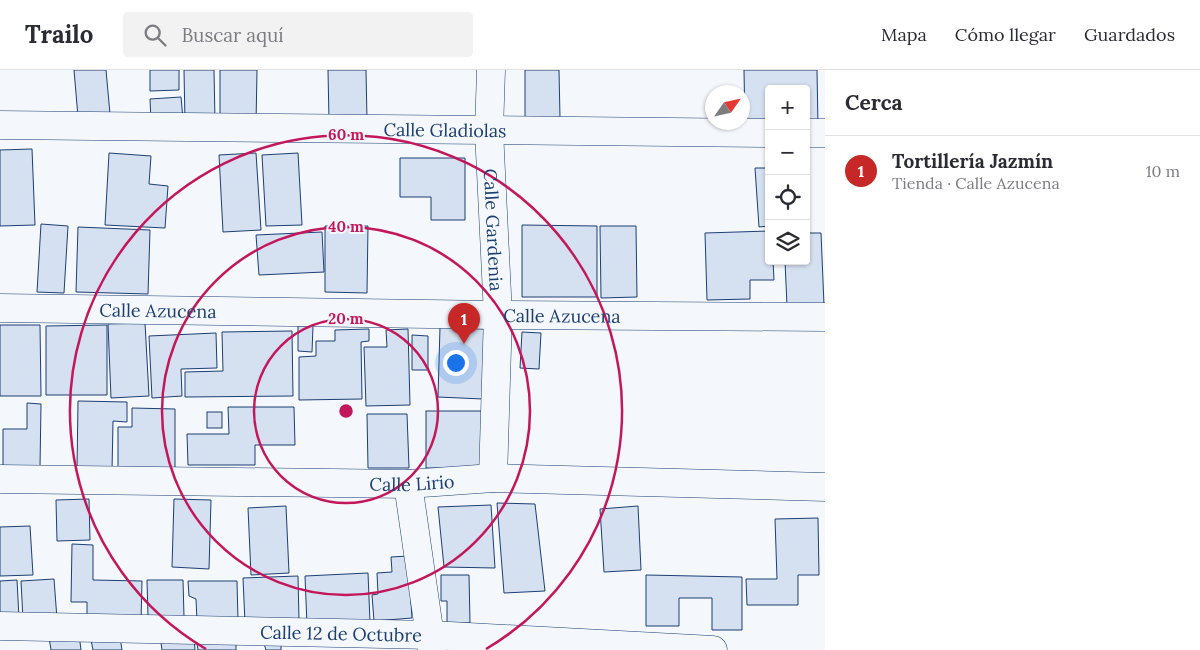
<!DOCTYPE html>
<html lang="es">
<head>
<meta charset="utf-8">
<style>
  :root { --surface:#fff; --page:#f2f2f3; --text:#2b2b33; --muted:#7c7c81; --line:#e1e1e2; --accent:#c62828 }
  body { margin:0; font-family:Lora,serif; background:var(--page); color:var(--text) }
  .controls { position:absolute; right:15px; top:15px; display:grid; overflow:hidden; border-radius:5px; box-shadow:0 1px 4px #0004 }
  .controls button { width:45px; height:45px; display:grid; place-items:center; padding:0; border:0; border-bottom:1px solid var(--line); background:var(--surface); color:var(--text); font:25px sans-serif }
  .compass { position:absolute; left:705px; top:15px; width:45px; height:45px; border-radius:50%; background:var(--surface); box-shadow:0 1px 4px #0004; rotate:56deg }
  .you { position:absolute; left:455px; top:292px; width:18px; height:18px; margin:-12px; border:4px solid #fff; border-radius:50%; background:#1a73e8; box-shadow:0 0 0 8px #1a73e833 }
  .badge { display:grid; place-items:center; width:32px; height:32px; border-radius:50%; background:var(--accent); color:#fff; font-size:16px; font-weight:700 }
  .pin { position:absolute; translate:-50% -41px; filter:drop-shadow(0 1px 2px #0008) }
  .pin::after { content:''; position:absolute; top:26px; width:18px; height:15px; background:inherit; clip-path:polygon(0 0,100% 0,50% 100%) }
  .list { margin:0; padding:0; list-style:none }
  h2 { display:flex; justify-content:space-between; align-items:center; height:65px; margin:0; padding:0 20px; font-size:21px }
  h2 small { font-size:16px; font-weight:400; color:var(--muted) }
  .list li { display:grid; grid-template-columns:32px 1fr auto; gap:15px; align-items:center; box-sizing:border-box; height:70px; padding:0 20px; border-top:1px solid var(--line) }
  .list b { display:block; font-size:19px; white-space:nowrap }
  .list p { margin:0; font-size:16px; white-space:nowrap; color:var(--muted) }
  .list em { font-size:16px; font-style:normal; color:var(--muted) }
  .icon { flex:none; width:28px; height:28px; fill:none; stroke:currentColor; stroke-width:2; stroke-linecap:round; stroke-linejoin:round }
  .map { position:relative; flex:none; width:825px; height:580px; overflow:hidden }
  header { display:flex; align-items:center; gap:30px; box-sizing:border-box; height:70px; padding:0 25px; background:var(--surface); border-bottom:1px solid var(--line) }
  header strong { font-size:24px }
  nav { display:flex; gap:28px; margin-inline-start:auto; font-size:18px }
  .search { width:350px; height:45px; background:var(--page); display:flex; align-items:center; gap:12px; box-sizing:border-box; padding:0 18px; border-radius:5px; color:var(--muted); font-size:19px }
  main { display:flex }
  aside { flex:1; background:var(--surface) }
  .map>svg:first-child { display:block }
  .building { fill:#d5e0f0; stroke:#1d3f73 }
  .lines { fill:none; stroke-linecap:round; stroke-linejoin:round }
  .street-casing { stroke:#1d3f73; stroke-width:29 }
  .street { stroke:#f4f7fb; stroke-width:28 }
  .ring { fill:none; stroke:#c2185b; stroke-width:2.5 }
  .labels { text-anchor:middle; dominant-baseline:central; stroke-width:4; stroke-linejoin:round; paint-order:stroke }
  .street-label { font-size:18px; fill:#1d3f73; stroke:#f4f7fb }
  .centre { fill:#c2185b; stroke:#f4f7fb; stroke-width:2.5 }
  .ring-label { font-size:15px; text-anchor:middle; font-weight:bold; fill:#c2185b; stroke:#f4f7fb; stroke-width:4; stroke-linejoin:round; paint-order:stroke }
</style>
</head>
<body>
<header>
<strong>Trailo</strong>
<div class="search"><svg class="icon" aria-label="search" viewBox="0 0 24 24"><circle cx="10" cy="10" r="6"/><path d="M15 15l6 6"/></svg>Buscar aquí</div>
<nav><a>Mapa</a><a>Cómo llegar</a><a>Guardados</a></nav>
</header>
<main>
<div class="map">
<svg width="825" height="580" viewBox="0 0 825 580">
  <rect width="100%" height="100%" fill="#f4f7fb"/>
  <!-- building -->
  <g class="building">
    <polygon points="74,0 106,0 110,44 78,47"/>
    <polygon points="150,0 179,0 179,20 150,21"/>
    <polygon points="184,0 214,0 215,52 185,53"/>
    <polygon points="220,0 257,0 256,54 220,54"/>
    <polygon points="328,0 366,0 367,50 329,51"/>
    <polygon points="525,0 559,0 560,48 525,48"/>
    <polygon points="744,0 817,0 818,57 806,57 806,19 769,19 769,57 745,57"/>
    <polygon points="181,27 183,49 151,52 150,29"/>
    <polygon points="32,79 35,155 0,156 0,80"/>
    <polygon points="109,83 151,86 149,114 168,116 165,158 105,155"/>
    <polygon points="256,83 261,160 223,162 219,85"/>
    <polygon points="298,83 302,155 266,156 262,85"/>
    <polygon points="400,88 465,88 465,150 431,150 431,127 400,127"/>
    <polygon points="755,98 769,98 769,156 759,157"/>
    <polygon points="41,154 68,156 64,223 37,222"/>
    <polygon points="522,155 597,156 597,227 522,227"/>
    <polygon points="325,156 368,156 367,223 325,222"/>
    <polygon points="600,156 636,156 637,227 601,228"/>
    <polygon points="78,157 150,160 148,224 76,222"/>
    <polygon points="769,161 769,191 773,191 774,210 750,210 750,229 707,230 705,163"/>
    <polygon points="322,162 324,202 259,205 256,165"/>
    <polygon points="806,163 821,163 824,235 787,236 785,191 806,191"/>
    <polygon points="145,253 149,326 111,328 108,254"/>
    <polygon points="0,255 40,255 41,326 0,326"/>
    <polygon points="107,255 107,325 46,325 46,256"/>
    <polygon points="298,256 313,256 312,282 298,281"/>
    <polygon points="440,257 485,259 483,329 438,327"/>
    <polygon points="369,259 369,271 361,272 362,329 299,330 299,287 316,286 316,271 335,271 335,260"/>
    <polygon points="408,259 410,335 366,336 364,277 387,277 386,260"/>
    <polygon points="292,261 293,326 185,327 185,302 223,301 222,262"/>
    <polygon points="522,262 541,263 539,299 520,298"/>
    <polygon points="216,263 217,298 181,299 182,326 152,328 149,266"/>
    <polygon points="412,265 428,266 428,300 412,300"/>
    <polygon points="78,331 127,332 127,352 113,351 112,401 77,400"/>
    <polygon points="27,333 41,334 40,397 3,397 3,359 27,359"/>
    <polygon points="228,337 294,337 295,375 255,375 255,395 188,395 187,364 229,364"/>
    <polygon points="132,338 175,339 175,404 118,403 118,357 132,357"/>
    <rect x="426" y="341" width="58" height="57"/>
    <rect x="207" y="342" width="15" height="16"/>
    <polygon points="367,344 407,344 409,398 368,398"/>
    <polygon points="89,429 90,470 57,471 56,430"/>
    <polygon points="174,429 211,430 209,499 172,497"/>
    <polygon points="497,433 535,434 545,521 504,523"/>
    <polygon points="491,435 495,498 444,497 438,437"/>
    <polygon points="286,436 289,503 251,505 248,438"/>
    <polygon points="638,436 641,500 604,502 600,439"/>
    <polygon points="818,448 819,505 798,505 798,535 747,535 746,509 777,509 775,449"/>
    <polygon points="30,456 33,505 0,506 0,457"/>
    <polygon points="72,474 93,475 93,510 142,511 141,552 87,552 87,532 71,532"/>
    <polygon points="408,486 412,548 374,551 372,525 378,524 377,503 392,502 391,487"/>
    <polygon points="368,503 370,552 307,555 305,506"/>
    <polygon points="441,505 469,505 470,553 447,553 447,531 441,531"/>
    <polygon points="646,505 742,507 742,560 712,560 712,528 679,528 679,556 646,556"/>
    <polygon points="298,506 299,551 245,553 243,508"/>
    <polygon points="54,509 57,549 23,550 21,511"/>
    <polygon points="17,510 19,548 0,549 0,511"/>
    <polygon points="147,510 183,510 184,547 148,547"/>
    <polygon points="188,511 237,511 238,551 197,551 196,529 189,526"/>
    <polygon points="79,564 81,580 51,580 49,567"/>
    <polygon points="120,567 122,580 93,580 91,570"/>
    <polygon points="194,568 195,580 162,580 161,573"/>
    <polygon points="196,568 236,568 236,580 198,580"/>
    <polygon points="281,569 281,580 266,580 263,571"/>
  </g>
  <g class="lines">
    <!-- street casing -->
    <g class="street-casing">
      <g id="street">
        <path id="s1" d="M491,0L489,61L498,245L493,408"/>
        <path id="s2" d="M0,55L769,63"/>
        <polyline points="806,63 825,63"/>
        <path id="s3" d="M0,238L498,245L825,247"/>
        <path id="s4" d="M0,409L408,414L493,408L825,417"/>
        <polyline points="408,414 432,580"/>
        <path id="s5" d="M0,556L431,565L713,580"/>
      </g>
    </g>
    <!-- street -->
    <use href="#street" class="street"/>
  </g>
  <!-- distance rings -->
  <g class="ring">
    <circle cx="346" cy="341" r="92"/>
    <circle cx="346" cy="341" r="184"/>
    <path d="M206 579A276 276 0 1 1 486 579"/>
  </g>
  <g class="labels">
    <!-- street labels -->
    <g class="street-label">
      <text stroke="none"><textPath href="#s2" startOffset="445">Calle Gladiolas</textPath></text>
      <text stroke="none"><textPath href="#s1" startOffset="160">Calle Gardenia</textPath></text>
      <text stroke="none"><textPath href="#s3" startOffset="158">Calle Azucena</textPath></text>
      <text stroke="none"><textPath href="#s3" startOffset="562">Calle Azucena</textPath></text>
      <text stroke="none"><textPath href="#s4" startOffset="412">Calle Lirio</textPath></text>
      <text stroke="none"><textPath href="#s5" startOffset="341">Calle 12 de Octubre</textPath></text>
    </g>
  </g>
  <circle cx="346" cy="341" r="8" class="centre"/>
  <g class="ring-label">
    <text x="346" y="70">60 m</text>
    <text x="346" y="162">40 m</text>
    <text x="346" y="254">20 m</text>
  </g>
</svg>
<div class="controls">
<button>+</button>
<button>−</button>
<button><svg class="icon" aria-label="locate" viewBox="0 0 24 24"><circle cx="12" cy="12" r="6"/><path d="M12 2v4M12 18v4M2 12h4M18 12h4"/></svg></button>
<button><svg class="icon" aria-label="layers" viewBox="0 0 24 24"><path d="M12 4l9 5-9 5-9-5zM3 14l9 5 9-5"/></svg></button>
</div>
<svg class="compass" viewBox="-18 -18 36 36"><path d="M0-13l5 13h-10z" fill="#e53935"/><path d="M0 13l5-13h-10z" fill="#7c7c81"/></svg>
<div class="you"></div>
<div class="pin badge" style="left:464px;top:274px">1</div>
</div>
<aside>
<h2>Cerca<small></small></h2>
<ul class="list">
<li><span class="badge">1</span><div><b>Tortillería Jazmín</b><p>Tienda · Calle Azucena</p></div><em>10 m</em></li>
</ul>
</aside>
</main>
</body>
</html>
